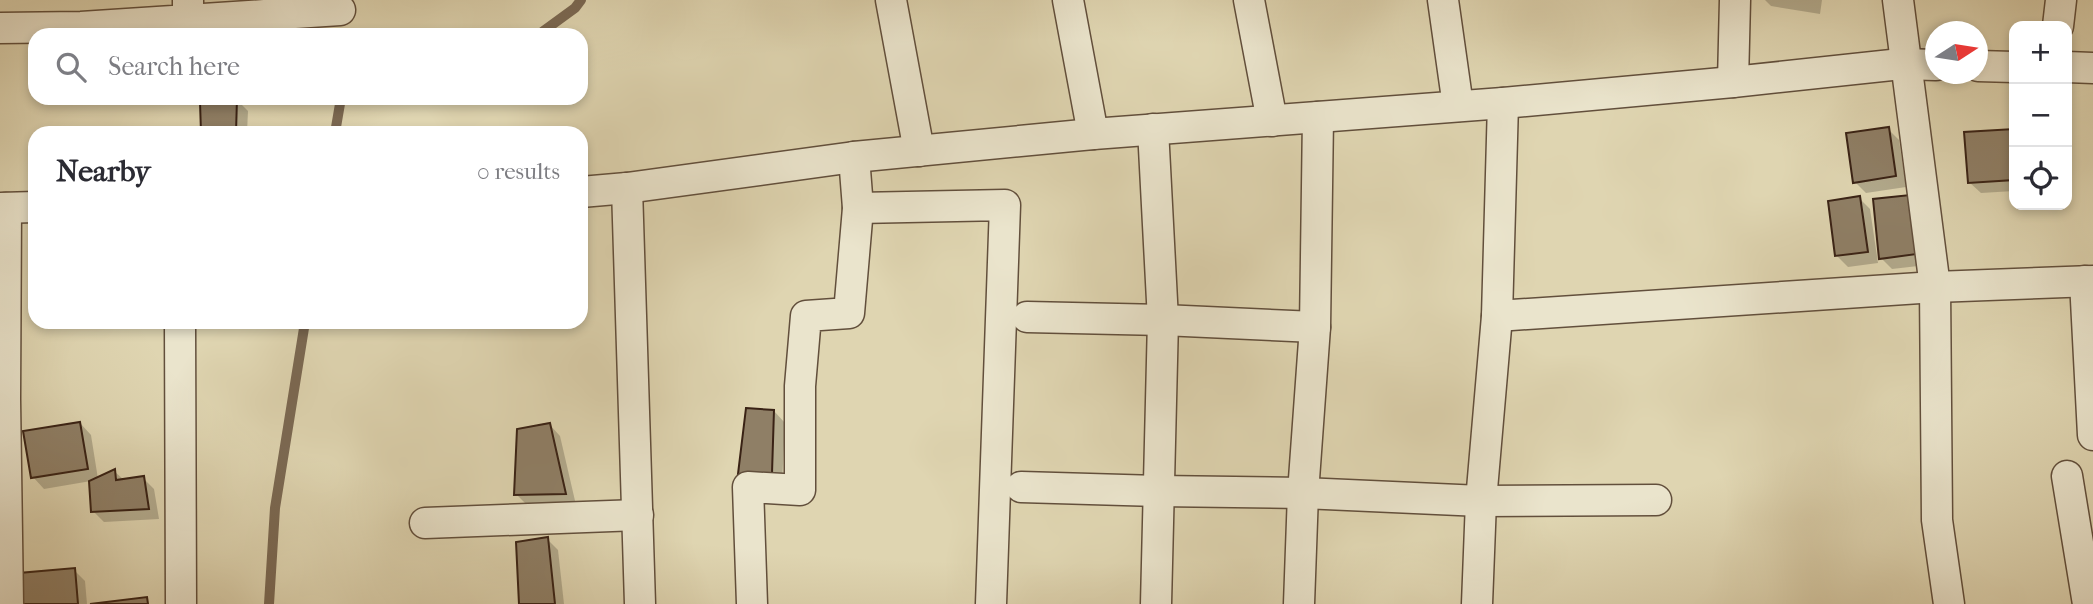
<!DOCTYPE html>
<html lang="en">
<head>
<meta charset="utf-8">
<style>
  :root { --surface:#fff; --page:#f2f2f3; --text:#2b2b33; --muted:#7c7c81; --line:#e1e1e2 }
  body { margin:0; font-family:"IM FELL French Canon",serif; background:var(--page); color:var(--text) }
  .controls { position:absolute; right:21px; top:21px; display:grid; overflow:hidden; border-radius:14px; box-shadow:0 4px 10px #0003 }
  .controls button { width:63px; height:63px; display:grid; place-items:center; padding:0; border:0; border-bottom:2px solid var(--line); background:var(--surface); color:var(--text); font:35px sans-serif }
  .compass { position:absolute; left:1925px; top:21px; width:63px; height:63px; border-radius:50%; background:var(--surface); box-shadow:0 4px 10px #0003; rotate:78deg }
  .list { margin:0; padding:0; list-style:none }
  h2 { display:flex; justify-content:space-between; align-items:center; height:91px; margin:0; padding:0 28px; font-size:30px }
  h2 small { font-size:23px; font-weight:400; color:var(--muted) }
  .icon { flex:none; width:38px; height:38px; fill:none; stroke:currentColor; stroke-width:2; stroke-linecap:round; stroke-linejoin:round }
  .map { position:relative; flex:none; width:2093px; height:604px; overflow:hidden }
  .search { position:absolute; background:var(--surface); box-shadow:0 4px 10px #0003; left:28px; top:28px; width:560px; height:77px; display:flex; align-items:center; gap:18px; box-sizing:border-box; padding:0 24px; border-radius:21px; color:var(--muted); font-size:26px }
  .panel { position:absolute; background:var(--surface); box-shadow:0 4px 10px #0003; left:28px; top:126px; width:560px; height:203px; border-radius:21px }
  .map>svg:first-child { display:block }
  .shadow { fill:#0003 }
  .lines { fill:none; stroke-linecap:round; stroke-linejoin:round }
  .stream { stroke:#7b6953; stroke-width:10 }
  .building { fill:#8f7f66; stroke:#392215; stroke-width:2 }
  .minor-casing { stroke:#624f3c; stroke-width:33 }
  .minor { stroke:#eae4cc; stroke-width:30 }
</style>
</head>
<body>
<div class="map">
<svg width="2093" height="604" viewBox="0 0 2093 604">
  <rect width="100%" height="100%" fill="#dfd5b1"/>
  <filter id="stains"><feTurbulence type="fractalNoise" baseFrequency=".00286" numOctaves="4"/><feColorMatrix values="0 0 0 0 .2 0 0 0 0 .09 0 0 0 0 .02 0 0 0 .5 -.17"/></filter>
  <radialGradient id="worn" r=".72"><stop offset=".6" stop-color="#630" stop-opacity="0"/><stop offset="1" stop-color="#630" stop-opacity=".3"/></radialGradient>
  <!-- shadow -->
  <g class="shadow">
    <polygon points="1765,0 1822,0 1820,14 1771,6"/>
    <polygon points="237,100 248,111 247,133 203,133"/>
    <polygon points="1888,129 1899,140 1906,187 1866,193 1855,182"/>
    <polygon points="2014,131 2014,191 1981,193 1969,182 1966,134"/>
    <polygon points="1859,198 1870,209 1878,263 1848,267 1837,256"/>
    <polygon points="1921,208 1927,265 1892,269 1881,258"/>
    <polygon points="774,411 785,423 782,484 751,485 740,474"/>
    <polygon points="80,423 91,435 98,479 114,471 124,480 143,478 154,489 159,519 104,522 93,511 91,481 44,489 33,477"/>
    <polygon points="549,424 560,436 576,505 527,505 516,494"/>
    <polygon points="547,539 558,550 564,604 521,604"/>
    <polygon points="74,570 85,581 87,604 24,604"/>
  </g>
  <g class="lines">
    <!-- stream -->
    <g class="stream">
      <polyline points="538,35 575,8 581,0"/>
      <polyline points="335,133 341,98"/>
      <polyline points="269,604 275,508 305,322"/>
    </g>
  </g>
  <!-- building -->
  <g class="building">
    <polygon points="237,98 236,133 201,133 200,102"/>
    <polygon points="1889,127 1896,176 1853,183 1846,133"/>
    <polygon points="2014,129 2014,180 1968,183 1964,132"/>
    <polygon points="1910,195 1917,254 1879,259 1873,199"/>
    <polygon points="1860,196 1868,252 1835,256 1828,201"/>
    <polygon points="746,408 774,410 772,473 738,474"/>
    <polygon points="80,422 88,469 31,478 23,431"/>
    <polygon points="550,423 566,494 514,495 517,429"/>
    <polygon points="115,469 116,480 144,476 149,509 91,512 89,481"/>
    <polygon points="548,537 555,604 519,604 516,542"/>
    <polygon points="75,568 78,604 22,604 19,573"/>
    <polygon points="147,597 148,604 90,604"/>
  </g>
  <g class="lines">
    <!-- minor casing -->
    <g class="minor-casing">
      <g id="minor">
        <polyline points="891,0 919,151"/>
        <polyline points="1068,0 1093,134"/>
        <polyline points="1249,0 1272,121"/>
        <polyline points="1443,0 1458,106"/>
        <polyline points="1898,0 1935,287 1937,520 1949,604"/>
        <polyline points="188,20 340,10"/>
        <polyline points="2058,26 2061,0"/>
        <polyline points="0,28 81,27 188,20 188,0"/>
        <polyline points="1978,66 2014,67"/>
        <polyline points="2067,67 2093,68"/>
        <polyline points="1733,82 1735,0"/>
        <polyline points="1153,129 1163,320 1156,604"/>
        <polyline points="627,188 640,604"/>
        <polyline points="581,192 627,188 854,157 1093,134 1503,103 1733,82 1901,64 1936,65"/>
        <polyline points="0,208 35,207"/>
        <polyline points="6,208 5,399 8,604"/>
        <polyline points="858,208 1005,205 991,604"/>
        <polyline points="2085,281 2093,435"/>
        <polyline points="1497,316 1935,287 2093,281"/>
        <polyline points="1027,317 1163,320 1315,327"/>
        <polyline points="180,322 181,604"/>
        <polyline points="2067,476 2088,604"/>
        <polyline points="1021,487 1158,491 1303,493 1481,501 1656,500"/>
        <polyline points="425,523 638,515"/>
        <polyline points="752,604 748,487 800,490 800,386 806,316 849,313 858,208 854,157"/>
        <polyline points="1299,604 1303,493 1315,327 1318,117"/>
        <polyline points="1477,604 1481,501 1497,316 1503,103"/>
      </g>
    </g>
    <!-- minor -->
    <use href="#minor" class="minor"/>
  </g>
  <rect width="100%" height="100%" filter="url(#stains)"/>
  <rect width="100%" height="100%" fill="url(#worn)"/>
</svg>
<div class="controls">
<button>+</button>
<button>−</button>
<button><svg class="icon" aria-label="locate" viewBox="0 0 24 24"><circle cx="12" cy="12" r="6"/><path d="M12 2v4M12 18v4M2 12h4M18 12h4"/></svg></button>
</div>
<svg class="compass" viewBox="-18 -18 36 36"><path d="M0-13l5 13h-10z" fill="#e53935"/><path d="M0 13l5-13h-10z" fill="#7c7c81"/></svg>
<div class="search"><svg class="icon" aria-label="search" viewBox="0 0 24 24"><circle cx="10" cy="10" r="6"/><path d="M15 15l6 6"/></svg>Search here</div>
<section class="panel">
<h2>Nearby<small>0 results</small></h2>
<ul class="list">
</ul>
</section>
</div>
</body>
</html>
